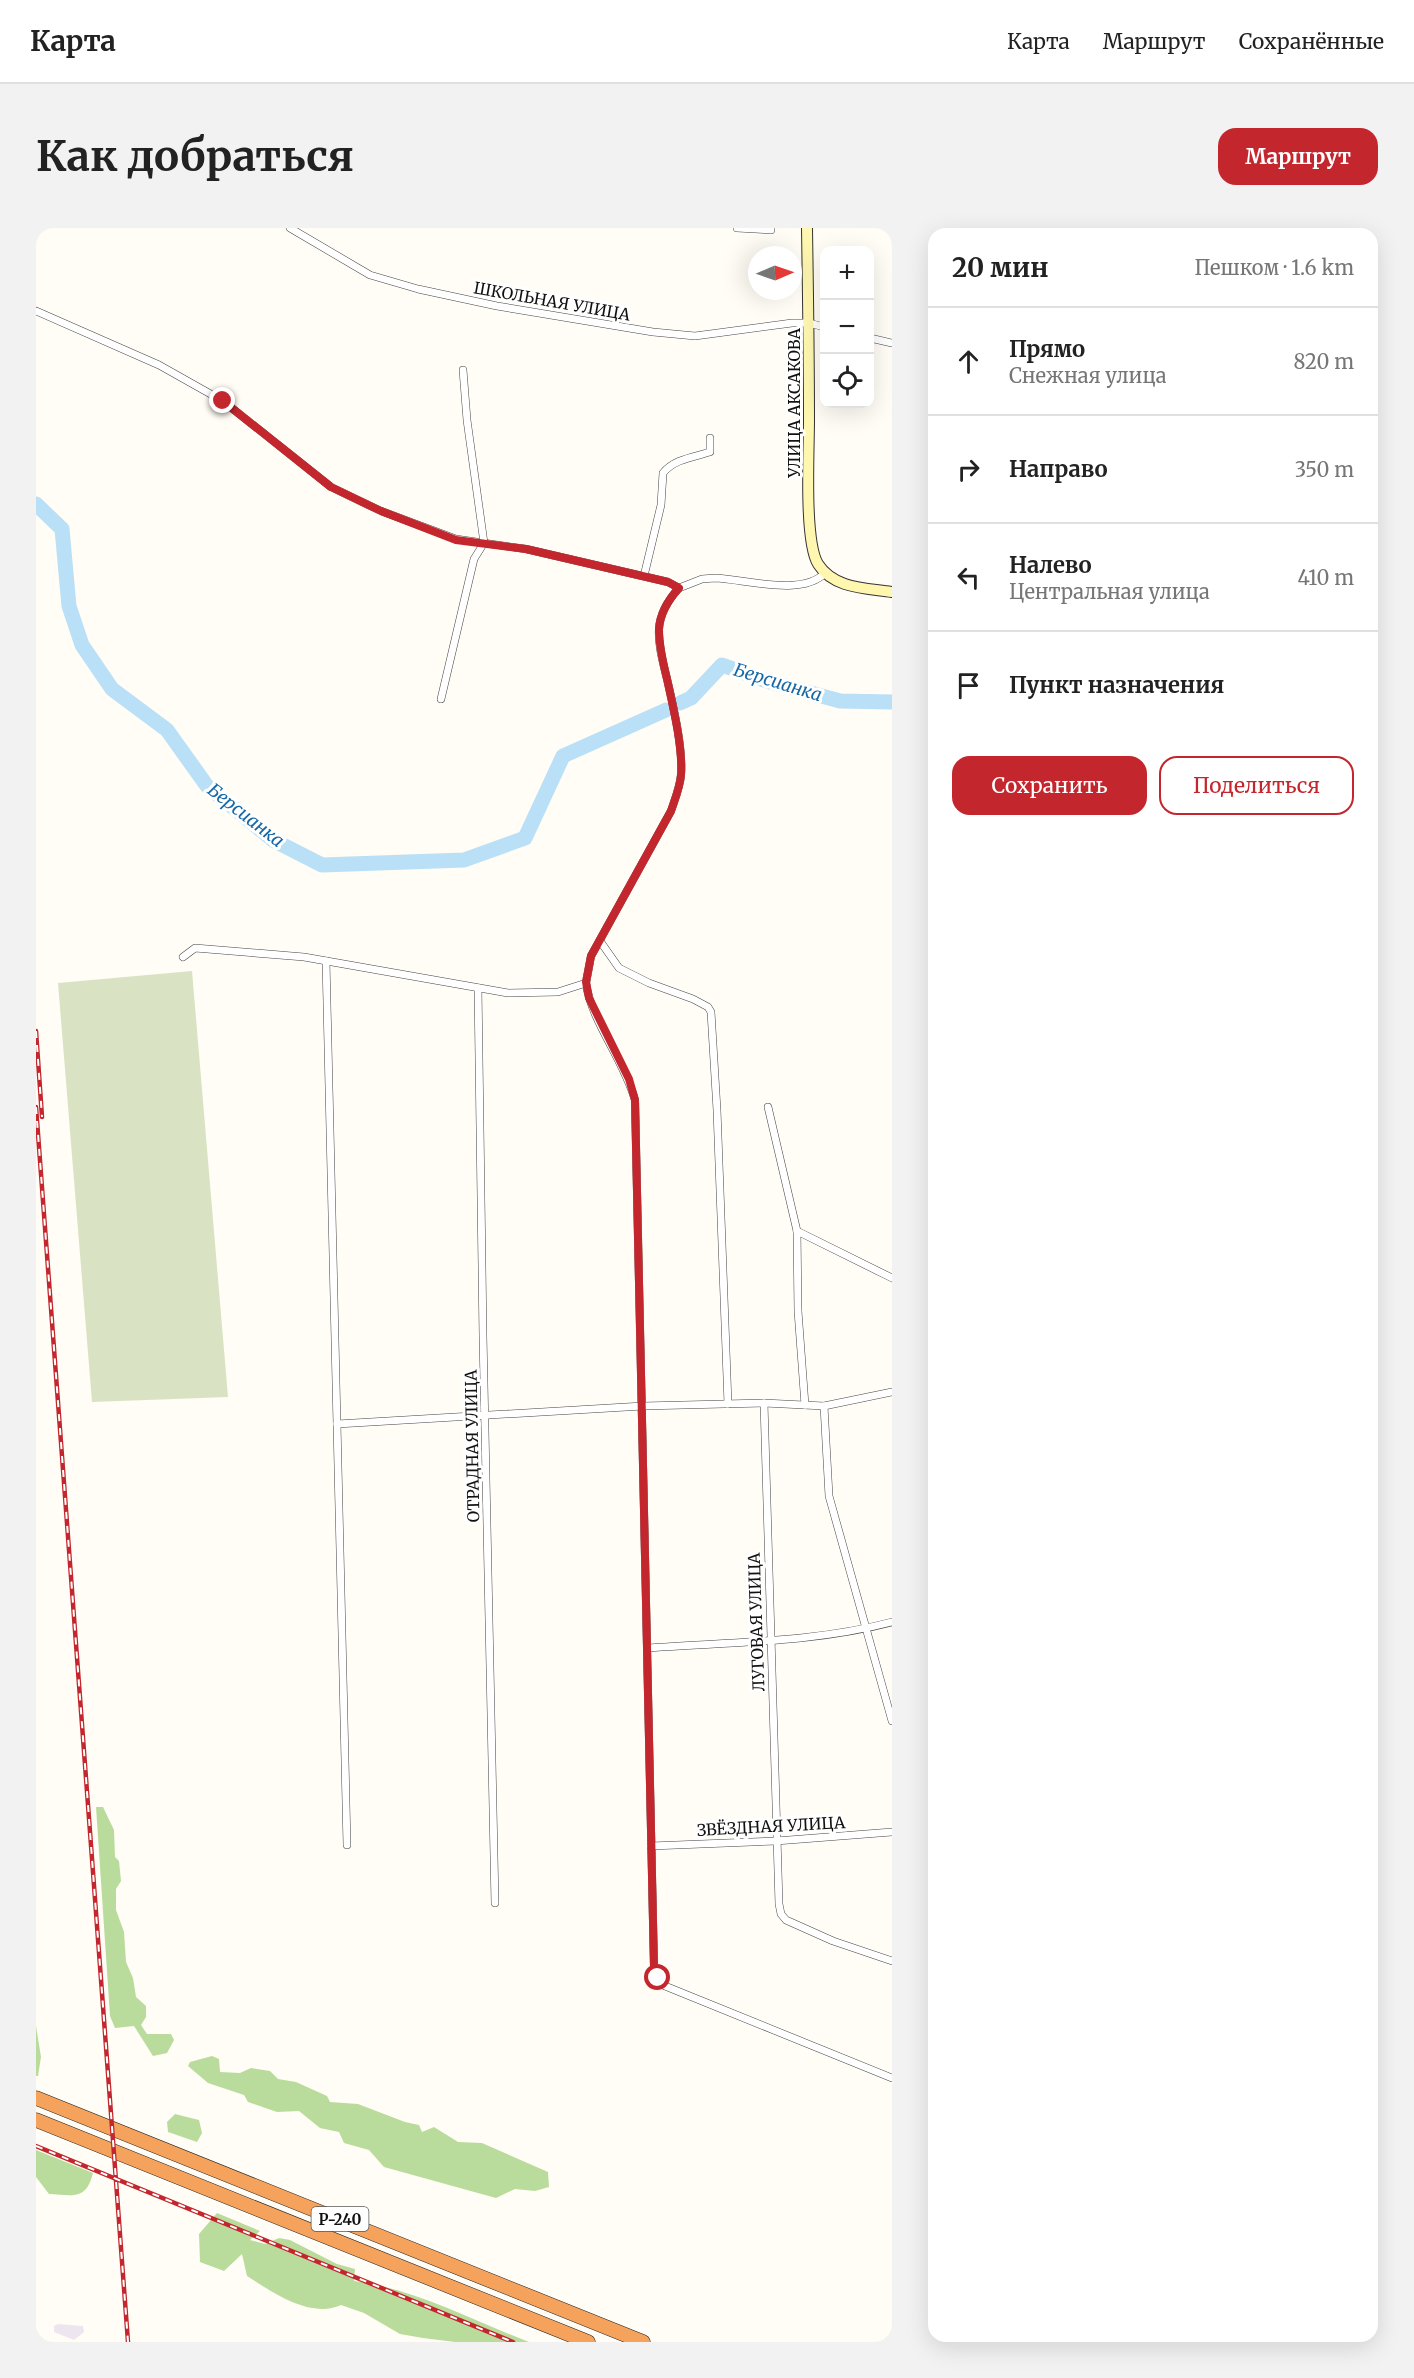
<!DOCTYPE html>
<html lang="ru">
<head>
<meta charset="utf-8">
<style>
  :root { --surface:#fff; --page:#f2f2f2; --text:#222; --muted:#767676; --line:#e0e0e0; --accent:#c4262e }
  body { margin:0; font-family:Merriweather,serif; background:var(--page); color:var(--text) }
  .controls { position:absolute; right:18px; top:18px; display:grid; overflow:hidden; border-radius:12px; box-shadow:0 6px 24px #0002 }
  .controls button { width:54px; height:54px; display:grid; place-items:center; padding:0; border:0; border-bottom:2px solid var(--line); background:var(--surface); color:var(--text); font:30px sans-serif }
  .compass { position:absolute; left:712px; top:18px; width:54px; height:54px; border-radius:50%; background:var(--surface); box-shadow:0 6px 24px #0002; rotate:88deg }
  .stop { position:absolute; width:18px; height:18px; margin:-14px; border:4px solid #c4262e; border-radius:50%; background:#fff }
  .stop.end { background:#c4262e; border-color:#fff; box-shadow:0 2px 6px #0008 }
  .list { margin:0; padding:0; list-style:none }
  h2 { display:flex; justify-content:space-between; align-items:center; height:78px; margin:0; padding:0 24px; font-size:26px }
  h2 small { font-size:20px; font-weight:400; color:var(--muted) }
  .list li { display:grid; grid-template-columns:39px 1fr auto; gap:18px; align-items:center; box-sizing:border-box; height:108px; padding:0 24px; border-top:2px solid var(--line) }
  .list b { display:block; font-size:22px; white-space:nowrap }
  .list p { margin:0; font-size:20px; white-space:nowrap; color:var(--muted) }
  .list em { font-size:20px; font-style:normal; color:var(--muted) }
  .actions { display:flex; gap:12px; padding:18px 24px }
  .actions a { flex:1; padding:14px 0; border:2px solid var(--accent); border-radius:18px; text-align:center; font-size:21px; color:var(--accent) }
  .actions .main { background:var(--accent); color:#fff }
  .icon { flex:none; width:33px; height:33px; fill:none; stroke:currentColor; stroke-width:2; stroke-linecap:round; stroke-linejoin:round }
  .map { position:relative; flex:none; width:856px; height:2114px; overflow:hidden; border-radius:18px }
  header { display:flex; align-items:center; gap:36px; box-sizing:border-box; height:84px; padding:0 30px; background:var(--surface); border-bottom:2px solid var(--line) }
  header strong { font-size:28px }
  nav { display:flex; gap:33px; margin-inline-start:auto; font-size:21px }
  .intro { display:flex; align-items:center; justify-content:space-between; box-sizing:border-box; height:144px; padding:0 36px }
  h1 { margin:0; font-size:42px }
  .button { padding:15px 27px; border-radius:18px; background:var(--accent); color:#fff; font-size:21px; font-weight:700 }
  main { display:flex; gap:36px; padding:0 36px }
  aside { flex:1; background:var(--surface); border-radius:18px; box-shadow:0 6px 24px #0002 }
  .map>svg:first-child { display:block }
  .industrial { fill:#eee6ef }
  .forest { fill:#b9dc9c }
  .cemetery { fill:#d9e3c4 }
  .lines { fill:none; stroke-linecap:round; stroke-linejoin:round }
  .river { stroke:#b9e0f7; stroke-width:15 }
  .street-casing { stroke:#444; stroke-width:8 }
  .secondary-casing { stroke:#333; stroke-width:12 }
  .highway-casing { stroke:#222; stroke-width:15 }
  .street { stroke:#fff; stroke-width:7 }
  .secondary { stroke:#fff6b0; stroke-width:10 }
  .highway { stroke:#f5a25d; stroke-width:14 }
  .rail-casing { stroke:#c4262e; stroke-width:4.5 }
  .rail { stroke:#fff; stroke-width:2; stroke-dasharray:7; stroke-linecap:butt }
  .route { stroke:#c4262e; stroke-width:8 }
  .labels { text-anchor:middle; dominant-baseline:central; stroke-width:6; stroke-linejoin:round; paint-order:stroke }
  .shield { fill:#fff; stroke:#585858; stroke-width:1.5 }
  .shield-label { font-size:15px; font-weight:bold; fill:#111 }
  .street-label { font-size:16px; fill:#111; stroke:#fff }
  .water-label { font-size:18px; font-style:italic; fill:#1768a6; stroke:#fff }
</style>
</head>
<body>
<header>
<strong>Карта</strong>
<nav><a>Карта</a><a>Маршрут</a><a>Сохранённые</a></nav>
</header>
<div class="intro"><h1>Как добраться</h1><a class="button">Маршрут</a></div>
<main>
<div class="map">
<svg width="856" height="2114" viewBox="0 0 856 2114">
  <rect width="100%" height="100%" fill="#fffdf5"/>
  <!-- industrial -->
  <polygon class="industrial" points="22,2096 47,2098 48,2104 38,2112 18,2104 18,2098"/>
  <!-- forest -->
  <g class="forest">
    <polygon points="60,1579 67,1579 78,1602 79,1629 83,1633 85,1653 80,1661 80,1682 88,1704 90,1734 97,1750 100,1769 110,1778 110,1789 105,1797 111,1806 135,1806 138,1812 131,1825 117,1828 98,1798 79,1800 74,1788"/>
    <polygon points="0,1798 5,1829 2,1848 0,1848"/>
    <polygon points="176,1828 183,1831 184,1844 204,1845 215,1840 234,1843 242,1851 260,1854 291,1868 294,1874 322,1876 369,1894 383,1897 386,1904 398,1899 422,1914 446,1915 512,1944 513,1959 499,1963 479,1961 460,1970 348,1939 333,1922 308,1915 303,1904 284,1900 263,1883 241,1884 212,1874 208,1867 172,1855 152,1838 154,1834"/>
    <polygon points="139,1886 163,1892 166,1905 161,1914 132,1904 131,1894"/>
    <path d="M0,1922L57,1945C50,1973 37,1967 13,1966L0,1949Z"/>
    <path d="M181,1985L224,2003L214,2012L229,2016L243,2010L254,2012L301,2036L319,2041L318,2053C379,2061 436,2092 493,2114H419L387,2110L364,2106L328,2085L305,2077C274,2091 236,2064 211,2048L206,2026L188,2043L164,2034L163,2006Z"/>
  </g>
  <!-- cemetery -->
  <polygon class="cemetery" points="156,743 192,1169 56,1174 22,755"/>
  <g class="lines">
    <!-- river -->
    <g class="river">
      <polyline points="0,276 26,301 33,378 46,417 76,461 131,502 171,558 237,612 286,637 428,632 489,610 527,528 630,482"/>
      <polyline points="644,475 655,470 686,437 731,453 804,473 856,474"/>
    </g>
    <!-- street casing -->
    <g class="street-casing">
      <g id="street">
        <polyline points="254,0 334,47 382,61 461,78 617,104 659,108 756,95 773,95 788,99"/>
        <polyline points="701,0 735,2 735,0"/>
        <path d="M0,83L123,137L187,173L295,259L345,283L420,311L490,321L632,354L643,360L666,351L679,350C709,351 766,369 789,345"/>
        <polyline points="834,110 856,115"/>
        <path d="M608,348L625,277L627,245C638,231 658,229 674,224V210"/>
        <polyline points="405,471 438,331 448,315 431,192 427,142"/>
        <polyline points="564,713 583,740 613,755 657,771 672,779 675,784 681,882 692,1176"/>
        <path d="M147,729L159,720L268,729L472,765L522,764L550,755L555,728L635,583C639,571 644,559 645,547C647,520 638,482 632,455C628,438 622,419 623,401C624,385 633,371 643,360"/>
        <polyline points="290,733 311,1617"/>
        <path d="M550,755C555,793 588,832 599,872L618,1739L622,1750L629,1758L856,1850"/>
        <polyline points="442,760 447,1108 459,1675"/>
        <polyline points="732,879 761,1003 762,1083 769,1177"/>
        <polyline points="761,1003 856,1050"/>
        <polyline points="728,1175 743,1676 745,1686 750,1692 797,1713 856,1733"/>
        <polyline points="788,1178 793,1268 856,1493"/>
        <polyline points="301,1196 607,1178 728,1175 788,1178 856,1164"/>
        <path d="M611,1420C692,1414 777,1415 856,1394"/>
        <polyline points="615,1618 740,1613 856,1604"/>
      </g>
    </g>
    <!-- secondary casing -->
    <g class="secondary-casing">
      <path id="secondary" d="M771,0C772,64 773,128 773,192C773,223 768,313 782,336C798,361 830,360 856,364"/>
    </g>
    <!-- highway casing -->
    <g class="highway-casing">
      <g id="highway">
        <polyline points="0,1870 607,2114"/>
        <polyline points="0,1892 552,2114"/>
      </g>
    </g>
    <!-- street -->
    <use href="#street" class="street"/>
    <!-- secondary -->
    <use href="#secondary" class="secondary"/>
    <!-- highway -->
    <use href="#highway" class="highway"/>
    <!-- rail casing -->
    <g class="rail-casing">
      <g id="rail">
        <polyline points="0,803 6,889"/>
        <polyline points="0,879 92,2114"/>
        <polyline points="0,1918 477,2114"/>
      </g>
    </g>
    <!-- rail -->
    <use href="#rail" class="rail"/>
  </g>
  <g class="lines">
    <!-- route -->
    <path class="route" d="M187,173L295,259L345,283L420,312L490,321L632,354L643,360C633,371 624,385 623,401C623,417 627,435 631,451C637,478 647,520 645,547C644,559 639,571 635,583L555,728L550,754L553,770L593,851L599,872L618,1739L622,1750"/>
  </g>
  <g class="labels">
    <!-- shield labels -->
    <rect class="shield" x="275.5" y="1979" width="57" height="24" rx="4.5"/>
    <g class="shield-label">
      <text x="304" y="1991">Р-240</text>
    </g>
    <!-- street labels -->
    <g class="street-label">
      <text transform="translate(516 73) rotate(10)">ШКОЛЬНАЯ УЛИЦА</text>
      <text transform="translate(758 175) rotate(-90)">УЛИЦА АКСАКОВА</text>
      <text transform="translate(436 1218) rotate(-91)">ОТРАДНАЯ УЛИЦА</text>
      <text transform="translate(720 1394) rotate(-92)">ЛУГОВАЯ УЛИЦА</text>
      <text transform="translate(735 1598) rotate(-3)">ЗВЁЗДНАЯ УЛИЦА</text>
    </g>
    <!-- water labels -->
    <g class="water-label">
      <text transform="translate(742 454) rotate(17)">Берсианка</text>
      <text transform="translate(210 587) rotate(38)">Берсианка</text>
    </g>
  </g>
</svg>
<div class="controls">
<button>+</button>
<button>−</button>
<button><svg class="icon" aria-label="locate" viewBox="0 0 24 24"><circle cx="12" cy="12" r="6"/><path d="M12 2v4M12 18v4M2 12h4M18 12h4"/></svg></button>
</div>
<svg class="compass" viewBox="-18 -18 36 36"><path d="M0-13l5 13h-10z" fill="#e53935"/><path d="M0 13l5-13h-10z" fill="#767676"/></svg>
<div class="stop" style="left:622px;top:1750px"></div>
<div class="stop end" style="left:187px;top:173px"></div>
</div>
<aside>
<h2>20 мин<small>Пешком · 1.6 km</small></h2>
<ul class="list">
<li><svg class="icon" aria-label="ahead" viewBox="0 0 24 24"><path d="M12 20V5M6 11l6-6 6 6"/></svg><div><b>Прямо</b><p>Снежная улица</p></div><em>820 m</em></li>
<li><svg class="icon" aria-label="right" viewBox="0 0 24 24"><path d="M7 20v-9h11M14 6l5 5-5 5"/></svg><div><b>Направо</b></div><em>350 m</em></li>
<li><svg class="icon" aria-label="left" viewBox="0 0 24 24"><path d="M17 20v-9H6M10 6l-5 5 5 5"/></svg><div><b>Налево</b><p>Центральная улица</p></div><em>410 m</em></li>
<li><svg class="icon" aria-label="arrive" viewBox="0 0 24 24"><path d="M6 21V4h12l-3 4 3 4H6"/></svg><div><b>Пункт назначения</b></div></li>
</ul>
<div class="actions"><a class="main">Сохранить</a><a>Поделиться</a></div>
</aside>
</main>
</body>
</html>
